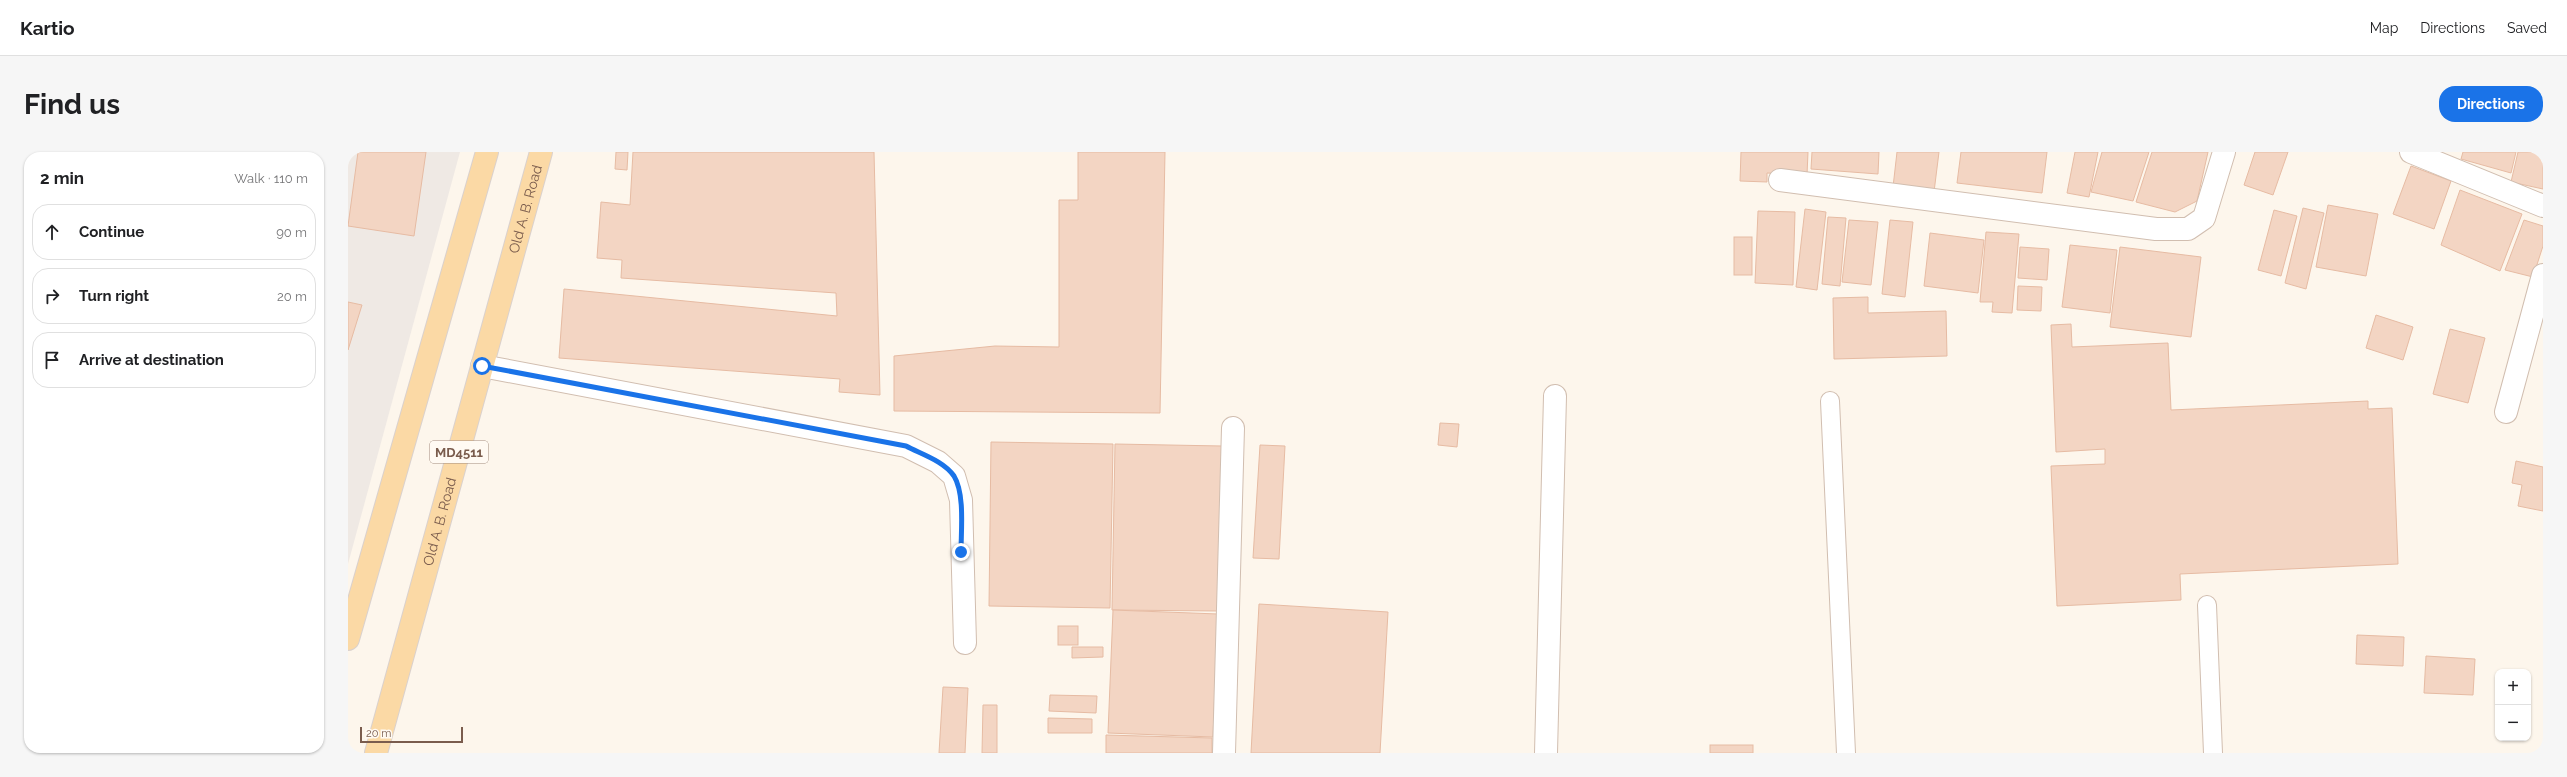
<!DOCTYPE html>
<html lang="en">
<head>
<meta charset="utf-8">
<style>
  :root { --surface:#fff; --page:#f6f6f6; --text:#202124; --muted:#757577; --line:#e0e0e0; --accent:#1a73e8 }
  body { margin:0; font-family:Raleway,sans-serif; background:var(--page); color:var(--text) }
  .controls { position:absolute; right:12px; bottom:12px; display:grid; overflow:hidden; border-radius:8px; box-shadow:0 1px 3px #0004 }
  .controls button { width:36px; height:36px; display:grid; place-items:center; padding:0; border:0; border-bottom:1px solid var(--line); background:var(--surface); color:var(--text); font:20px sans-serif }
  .scale { position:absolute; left:12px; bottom:10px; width:103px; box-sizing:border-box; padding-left:4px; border:2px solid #7a5c4d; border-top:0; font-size:11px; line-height:14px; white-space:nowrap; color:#7a5c4d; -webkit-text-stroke:3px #fffaf3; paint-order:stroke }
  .stop { position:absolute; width:12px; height:12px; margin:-9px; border:3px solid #1a73e8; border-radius:50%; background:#fff }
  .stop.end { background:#1a73e8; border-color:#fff; box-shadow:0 1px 4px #0008 }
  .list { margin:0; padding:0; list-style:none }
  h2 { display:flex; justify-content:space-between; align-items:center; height:52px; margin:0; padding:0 16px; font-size:17px }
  h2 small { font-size:13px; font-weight:400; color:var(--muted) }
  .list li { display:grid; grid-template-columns:26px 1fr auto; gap:12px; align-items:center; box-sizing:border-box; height:56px; margin:0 8px 8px; padding:0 8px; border:1px solid var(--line); border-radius:16px }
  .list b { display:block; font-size:15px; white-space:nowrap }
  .list em { font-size:13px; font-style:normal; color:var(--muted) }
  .icon { flex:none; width:22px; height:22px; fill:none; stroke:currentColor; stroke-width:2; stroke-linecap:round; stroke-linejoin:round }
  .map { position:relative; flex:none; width:2195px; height:601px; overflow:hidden; border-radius:16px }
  header { display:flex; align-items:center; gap:24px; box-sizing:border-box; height:56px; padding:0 20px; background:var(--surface); border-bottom:1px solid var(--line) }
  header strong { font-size:19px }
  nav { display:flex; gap:22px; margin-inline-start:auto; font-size:14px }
  .intro { display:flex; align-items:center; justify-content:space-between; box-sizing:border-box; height:96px; padding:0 24px }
  h1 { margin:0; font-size:28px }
  .button { padding:10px 18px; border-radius:16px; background:var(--accent); color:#fff; font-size:14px; font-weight:700 }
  main { display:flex; gap:24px; padding:0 24px }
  aside { flex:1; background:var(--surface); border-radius:16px; box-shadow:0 1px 3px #0004 }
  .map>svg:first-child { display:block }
  .industrial { fill:#efe9e4 }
  .building { fill:#f3d5c3; stroke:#e6bba3 }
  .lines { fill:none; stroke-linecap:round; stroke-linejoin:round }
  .lane-casing { stroke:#d1beb0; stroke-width:20 }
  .street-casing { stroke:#d1beb0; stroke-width:24 }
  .primary-casing { stroke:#dad1cd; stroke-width:24 }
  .lane { stroke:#fff; stroke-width:18 }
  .street { stroke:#fff; stroke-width:22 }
  .primary { stroke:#fbd9a5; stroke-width:22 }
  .route { stroke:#1a73e8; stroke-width:5 }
  .labels { text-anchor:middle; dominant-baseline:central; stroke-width:3; stroke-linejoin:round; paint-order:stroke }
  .shield { fill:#fffaf3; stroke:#a28b7f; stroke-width:1 }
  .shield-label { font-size:13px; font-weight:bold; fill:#7a5c4d }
  .street-label { font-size:14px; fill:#7a5c4d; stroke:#fffaf3 }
</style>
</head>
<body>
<header>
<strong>Kartio</strong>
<nav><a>Map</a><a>Directions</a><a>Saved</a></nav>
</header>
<div class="intro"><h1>Find us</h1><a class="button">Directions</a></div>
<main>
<aside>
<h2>2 min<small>Walk · 110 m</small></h2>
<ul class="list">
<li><svg class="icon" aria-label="ahead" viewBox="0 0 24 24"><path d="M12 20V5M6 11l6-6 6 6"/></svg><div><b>Continue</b></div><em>90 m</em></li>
<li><svg class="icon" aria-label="right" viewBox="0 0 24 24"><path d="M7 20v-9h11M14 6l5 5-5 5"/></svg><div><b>Turn right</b></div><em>20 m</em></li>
<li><svg class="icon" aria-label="arrive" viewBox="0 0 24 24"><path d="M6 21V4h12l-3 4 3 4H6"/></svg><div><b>Arrive at destination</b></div></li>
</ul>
</aside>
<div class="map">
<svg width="2195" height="601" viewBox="0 0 2195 601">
  <rect width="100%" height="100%" fill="#fdf6ec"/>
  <!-- industrial -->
  <polygon class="industrial" points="0,0 112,0 0,412"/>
  <!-- building -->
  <g class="building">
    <polygon points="10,0 78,0 66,84 0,74"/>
    <polygon points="268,0 280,0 279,18 267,17"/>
    <polygon points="285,0 526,0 532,243 491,240 492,227 211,206 216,137 489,164 488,141 273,126 274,108 249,106 253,50 282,53"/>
    <polygon points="730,0 817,0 812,261 546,259 546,204 647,194 711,195 711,48 730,48"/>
    <polygon points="1393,0 1460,0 1459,23 1419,21 1419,30 1392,29"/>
    <polygon points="1464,0 1531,0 1530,22 1463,17"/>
    <polygon points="1549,0 1591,0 1586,40 1545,35"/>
    <polygon points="1613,0 1699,0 1694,41 1609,31"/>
    <polygon points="1727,0 1750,0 1741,45 1719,41"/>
    <polygon points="1754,0 1801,0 1785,49 1743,40"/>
    <polygon points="1804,0 1860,0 1849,49 1827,60 1788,50"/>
    <polygon points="1907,0 1940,0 1925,43 1896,33"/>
    <polygon points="2115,0 2168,0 2163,21 2113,7"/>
    <polygon points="2170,0 2195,0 2195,37 2163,30"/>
    <polygon points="2063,14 2103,29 2086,77 2045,62"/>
    <polygon points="2112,38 2174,62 2152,119 2093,93"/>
    <polygon points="1980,53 2030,62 2018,124 1968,115"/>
    <polygon points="1955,56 1976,61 1958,137 1937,131"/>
    <polygon points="1457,57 1478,60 1469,138 1448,135"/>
    <polygon points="1926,58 1949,64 1933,124 1910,118"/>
    <polygon points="1410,59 1447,60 1445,133 1407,131"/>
    <polygon points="1480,65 1498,66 1492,134 1474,132"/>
    <polygon points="1501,68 1530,70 1523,133 1494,130"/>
    <polygon points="1542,68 1565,70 1557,145 1534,142"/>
    <polygon points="2176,68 2195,74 2195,94 2185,125 2157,118"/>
    <polygon points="1638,80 1671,82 1664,161 1644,160 1645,150 1632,150"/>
    <polygon points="1582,81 1636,88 1630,141 1576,134"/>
    <rect x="1386" y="85" width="18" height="38"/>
    <polygon points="1722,93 1769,98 1762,161 1714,155"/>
    <polygon points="1672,95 1701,97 1699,128 1670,126"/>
    <polygon points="1772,95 1853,105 1843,185 1762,175"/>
    <polygon points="1670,134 1694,135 1693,159 1669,158"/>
    <polygon points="1520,145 1520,161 1598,159 1599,204 1486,207 1485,146"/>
    <polygon points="0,150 14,153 0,198"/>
    <polygon points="2028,163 2065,175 2055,208 2018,196"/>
    <polygon points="1723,172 1724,195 1820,191 1823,258 2020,249 2020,257 2044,256 2050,412 1832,422 1833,448 1709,454 1703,314 1757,312 1757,297 1708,300 1703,173"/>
    <polygon points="2102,177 2137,186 2120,251 2085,242"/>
    <polygon points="1092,271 1111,272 1109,295 1090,293"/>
    <polygon points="643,290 765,292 762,456 641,454"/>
    <polygon points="767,292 874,294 870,459 764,458"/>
    <polygon points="912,293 937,294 931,407 905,406"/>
    <polygon points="2168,309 2195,315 2195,359 2170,354 2174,333 2164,331"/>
    <polygon points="911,452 1040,460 1032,601 903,601"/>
    <polygon points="765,458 870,462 865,585 760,581"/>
    <rect x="710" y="474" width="20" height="19"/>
    <polygon points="2009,483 2056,485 2055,514 2008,512"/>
    <polygon points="724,495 755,495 755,505 724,506"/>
    <polygon points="2078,504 2127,507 2125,543 2076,541"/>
    <polygon points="595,535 620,536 617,601 591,601"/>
    <polygon points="702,543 749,544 748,561 701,559"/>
    <polygon points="635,553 649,553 649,601 634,601"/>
    <polygon points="700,566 744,567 744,581 700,581"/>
    <polygon points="758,583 864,586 864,601 758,601"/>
    <rect x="1362" y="593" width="43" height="8"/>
  </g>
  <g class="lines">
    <!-- lane casing -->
    <g class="lane-casing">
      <g id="lane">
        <polyline points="1482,249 1498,601"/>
        <polyline points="1859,453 1865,601"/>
      </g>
    </g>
    <!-- street casing -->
    <g class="street-casing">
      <g id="street">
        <polyline points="2063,0 2195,54"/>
        <polyline points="1432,28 1808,77 1840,77 1856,66 1876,0"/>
        <polyline points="134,214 558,294 590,310 606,324 613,348 617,491"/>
        <polyline points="2158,260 2195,123"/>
        <polyline points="876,601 885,276"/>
        <polyline points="1198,601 1207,244"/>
      </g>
    </g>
    <!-- primary casing -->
    <g class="primary-casing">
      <g id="primary">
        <polyline points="0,487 139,0"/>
        <path id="s1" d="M28,601L193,0"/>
      </g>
    </g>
    <!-- lane -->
    <use href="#lane" class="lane"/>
    <!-- street -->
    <use href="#street" class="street"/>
    <!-- primary -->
    <use href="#primary" class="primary"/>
  </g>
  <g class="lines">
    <!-- route -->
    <path class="route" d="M134,214L558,294C573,302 596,309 606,324C617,342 613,379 613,400"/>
  </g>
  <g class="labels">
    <!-- shield labels -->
    <rect class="shield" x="82" y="289" width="58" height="22" rx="3"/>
    <g class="shield-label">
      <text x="111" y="300">MD4511</text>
    </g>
    <!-- street labels -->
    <g class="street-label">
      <text stroke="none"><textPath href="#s1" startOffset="564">Old A. B. Road</textPath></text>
      <text stroke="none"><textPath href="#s1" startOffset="240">Old A. B. Road</textPath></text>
    </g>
  </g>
</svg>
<div class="controls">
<button>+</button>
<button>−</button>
</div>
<div class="scale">20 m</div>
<div class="stop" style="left:134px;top:214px"></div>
<div class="stop end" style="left:613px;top:400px"></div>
</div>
</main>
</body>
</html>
